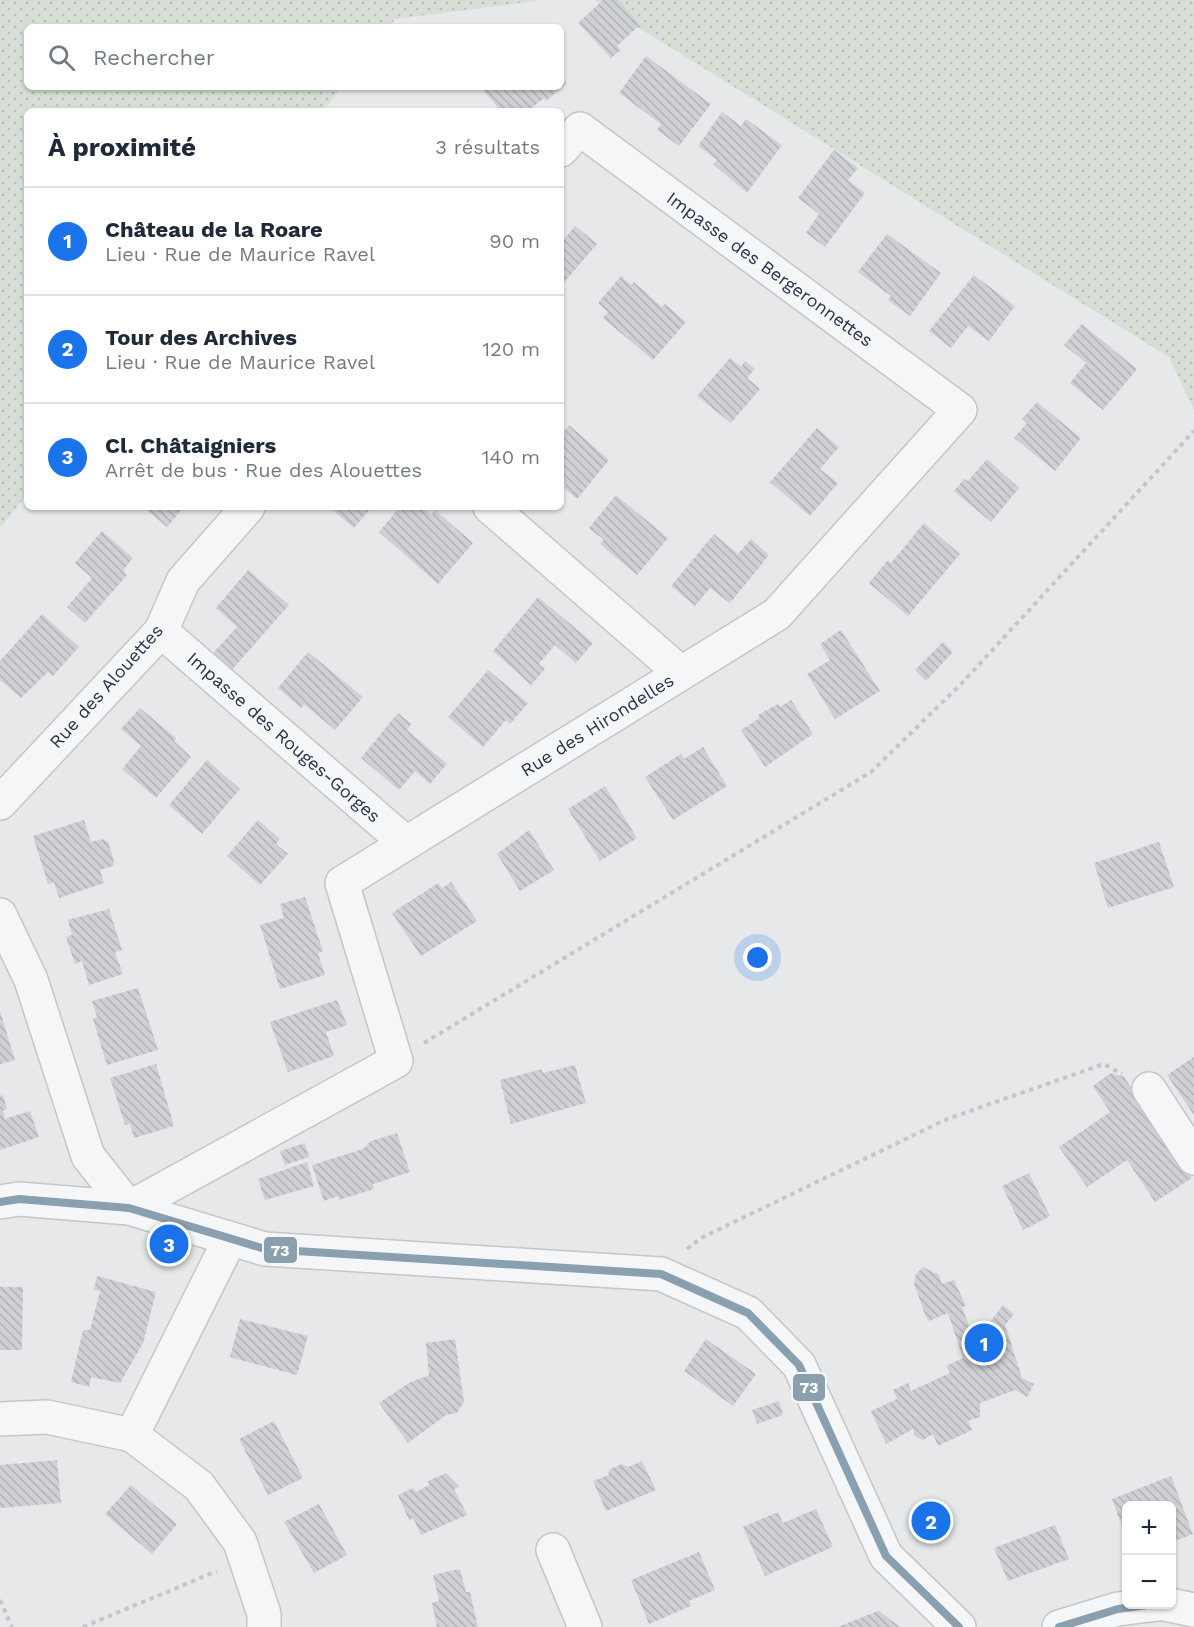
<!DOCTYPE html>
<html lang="fr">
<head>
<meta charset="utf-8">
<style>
  :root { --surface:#fff; --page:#f2f2f3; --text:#1f2937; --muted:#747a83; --line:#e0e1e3; --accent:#1a73e8 }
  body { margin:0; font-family:"Work Sans",sans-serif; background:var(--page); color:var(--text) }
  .controls { position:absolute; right:18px; bottom:18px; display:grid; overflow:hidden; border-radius:9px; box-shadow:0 2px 4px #0004 }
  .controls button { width:54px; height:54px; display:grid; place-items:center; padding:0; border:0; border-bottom:2px solid var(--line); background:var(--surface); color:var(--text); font:30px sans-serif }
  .you { position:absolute; left:758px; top:958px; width:21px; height:21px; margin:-15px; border:4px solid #fff; border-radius:50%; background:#1a73e8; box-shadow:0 0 0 9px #1a73e833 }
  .badge { display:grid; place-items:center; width:39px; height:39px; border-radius:50%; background:var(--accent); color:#fff; font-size:20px; font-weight:700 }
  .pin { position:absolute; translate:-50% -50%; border:3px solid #fff; box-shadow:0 2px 6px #0006 }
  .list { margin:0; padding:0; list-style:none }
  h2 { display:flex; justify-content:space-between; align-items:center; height:78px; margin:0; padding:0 24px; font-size:26px }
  h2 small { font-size:20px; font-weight:400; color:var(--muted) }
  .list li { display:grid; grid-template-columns:39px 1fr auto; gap:18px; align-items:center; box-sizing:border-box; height:108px; padding:0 24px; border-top:2px solid var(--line) }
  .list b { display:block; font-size:22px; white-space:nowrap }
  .list p { margin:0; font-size:20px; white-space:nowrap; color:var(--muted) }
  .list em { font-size:20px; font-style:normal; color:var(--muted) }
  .icon { flex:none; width:33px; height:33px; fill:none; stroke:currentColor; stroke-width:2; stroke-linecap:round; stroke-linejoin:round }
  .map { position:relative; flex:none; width:1194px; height:1627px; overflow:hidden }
  .search { position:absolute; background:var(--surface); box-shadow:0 2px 4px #0004; left:24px; top:24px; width:540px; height:66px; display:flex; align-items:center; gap:15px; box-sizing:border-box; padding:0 21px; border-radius:9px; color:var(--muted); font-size:22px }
  .panel { position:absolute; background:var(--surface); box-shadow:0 2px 4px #0004; left:24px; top:108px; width:540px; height:402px; border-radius:9px }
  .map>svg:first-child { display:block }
  .grass { fill:url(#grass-dots) }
  .building { fill:url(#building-back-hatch) }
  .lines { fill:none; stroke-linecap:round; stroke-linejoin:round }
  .street-casing { stroke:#c4c6c8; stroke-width:36 }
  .path { stroke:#c5c6ca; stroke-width:4; stroke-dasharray:4.5 4.5; stroke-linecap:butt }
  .street { stroke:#f5f6f7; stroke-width:33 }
  .bus-1-casing { stroke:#f4f6f9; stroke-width:12 }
  .bus-1 { stroke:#8aa0ae; stroke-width:8 }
  .labels { text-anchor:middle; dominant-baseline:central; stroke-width:4.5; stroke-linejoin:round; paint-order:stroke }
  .street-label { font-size:18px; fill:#2b3445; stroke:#f4f6f9 }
  .line-badge { stroke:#f4f6f9; stroke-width:2 }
  .badge-label { font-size:16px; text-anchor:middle; font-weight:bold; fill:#fff }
</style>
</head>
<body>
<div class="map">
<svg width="1194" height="1627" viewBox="0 0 1194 1627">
  <defs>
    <pattern id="grass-dots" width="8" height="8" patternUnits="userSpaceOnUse" patternTransform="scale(1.5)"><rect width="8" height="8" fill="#d6ded6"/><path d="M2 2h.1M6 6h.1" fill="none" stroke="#b8bfb9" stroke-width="1.8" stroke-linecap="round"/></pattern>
    <pattern id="building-back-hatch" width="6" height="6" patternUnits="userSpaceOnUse" patternTransform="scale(1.5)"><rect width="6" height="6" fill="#ced0d3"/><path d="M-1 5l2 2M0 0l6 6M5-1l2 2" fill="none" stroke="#b1b3b6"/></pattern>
  </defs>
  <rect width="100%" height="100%" fill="#e6e8ea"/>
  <!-- grass -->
  <g class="grass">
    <polygon points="0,0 542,0 395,19 389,27 27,27 27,87 342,87 323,111 27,111 27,494 2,526 0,525"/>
    <polygon points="594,0 1194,0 1194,410 1169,357"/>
  </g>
  <!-- building -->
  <g class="building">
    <polygon points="603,0 618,0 640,25 617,46 621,50 611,58 578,23"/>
    <polygon points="646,56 711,104 679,146 657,130 661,124 619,93"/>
    <polygon points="561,77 567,83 546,101 544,98 528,111 501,111 480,87 561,87"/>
    <polygon points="722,112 741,126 746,119 782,145 747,193 713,164 717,160 698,146"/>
    <polygon points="834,150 858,168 848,180 865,193 825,247 806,233 819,214 798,198"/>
    <polygon points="575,226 597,244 561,286 561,243"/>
    <polygon points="887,234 941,273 910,316 888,300 891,296 858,272"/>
    <polygon points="974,275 1015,306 989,341 968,326 951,348 929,331"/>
    <polygon points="621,276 631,285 634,282 662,307 665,304 686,322 653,360 603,318 608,312 598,303"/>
    <polygon points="1082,324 1137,369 1103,410 1070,383 1086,363 1064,345"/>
    <polygon points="730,358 741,367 745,361 755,369 747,378 760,389 731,423 697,396"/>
    <polygon points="1037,402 1081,438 1055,471 1014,438 1027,423 1022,419"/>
    <polygon points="569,425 609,460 577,499 563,487 566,485 561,481 561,436"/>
    <polygon points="817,428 839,447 820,469 838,483 810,516 770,482"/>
    <polygon points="987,459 1019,488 991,522 954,491 964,479 968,481"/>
    <polygon points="616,495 668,538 637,575 600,544 604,540 589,528"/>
    <polygon points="143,507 184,507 167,527"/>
    <polygon points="329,507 372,507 354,528"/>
    <polygon points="400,507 422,507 431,515 435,510 473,543 438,584 379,532"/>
    <polygon points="924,523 960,554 908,616 869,583 888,560 891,563"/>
    <polygon points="102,531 133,558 123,570 127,575 85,623 67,607 92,578 75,563"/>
    <polygon points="714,534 738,554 751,539 769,555 730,603 710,588 695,606 671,586"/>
    <polygon points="248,570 289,605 231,671 212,654 237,627 216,608"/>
    <polygon points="538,597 593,643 576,663 555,645 539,664 545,669 531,685 493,651"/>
    <polygon points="42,614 79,647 53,676 48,672 21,698 0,680 0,661"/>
    <polygon points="841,630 880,691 835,719 807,674 830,660 820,644"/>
    <polygon points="943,642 953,652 926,681 915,670"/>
    <polygon points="308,652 363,697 335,730 304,704 301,708 278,688"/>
    <polygon points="488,670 528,703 510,724 506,720 483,747 448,717"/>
    <polygon points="791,700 813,734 765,767 741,730 760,718 758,715 778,704 780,707"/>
    <polygon points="140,708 176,738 174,741 191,757 156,798 122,769 141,746 121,729"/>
    <polygon points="398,713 411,724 407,730 447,764 430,784 415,771 399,790 361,758"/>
    <polygon points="703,747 727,786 673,820 645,777 681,754 684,759"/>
    <polygon points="207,760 240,789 202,834 169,805"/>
    <polygon points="605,786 637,838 600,861 568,809"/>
    <polygon points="84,820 91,842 104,839 108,842 114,861 113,866 100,870 104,883 59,898 54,882 48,884 33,836"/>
    <polygon points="258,820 280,839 276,844 288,854 260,885 227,856"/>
    <polygon points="529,830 554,870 520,891 497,854"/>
    <polygon points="1159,842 1174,887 1108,908 1094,863"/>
    <polygon points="451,882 477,921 421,956 392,913 438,883 442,888"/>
    <polygon points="305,897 323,951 318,953 325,975 280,989 260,925 284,918 280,904"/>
    <polygon points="109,909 122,950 115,952 123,974 89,985 82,961 75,964 66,937 72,935 68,920"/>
    <polygon points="138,988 158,1050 107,1065 93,1019 97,1017 92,1001"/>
    <polygon points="337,1000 347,1025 326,1032 334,1056 288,1072 270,1022"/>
    <polygon points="0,1011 15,1060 0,1064"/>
    <polygon points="1194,1057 1194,1115 1167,1075"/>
    <polygon points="156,1064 174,1126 134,1138 130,1124 125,1125 110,1078"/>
    <polygon points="575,1065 586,1103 511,1124 500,1080 542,1069 543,1073"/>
    <polygon points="1111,1073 1124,1077 1192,1178 1155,1202 1127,1160 1087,1187 1059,1147 1110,1112 1093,1086"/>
    <polygon points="3,1095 7,1109 3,1111 5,1119 30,1111 39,1137 0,1150 0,1096"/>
    <polygon points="397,1133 410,1172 373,1184 374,1189 339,1200 338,1196 324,1201 312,1165 363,1149 371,1141"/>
    <polygon points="305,1143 309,1157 285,1165 280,1151"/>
    <polygon points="307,1162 314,1186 265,1200 258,1179"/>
    <polygon points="1029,1173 1050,1216 1023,1230 1002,1186"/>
    <polygon points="923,1267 939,1275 942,1284 954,1280 966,1306 962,1307 970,1328 991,1321 1003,1305 1014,1314 1005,1325 1022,1378 1034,1384 1027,1397 1015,1390 980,1403 980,1417 968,1421 972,1430 938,1446 933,1434 923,1440 915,1436 913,1429 886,1444 871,1411 897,1399 893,1390 908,1383 911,1391 950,1373 946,1366 963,1358 948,1313 929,1321 926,1317 914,1284 916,1274"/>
    <polygon points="97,1276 156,1292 143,1343 120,1383 91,1377 89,1387 71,1382 83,1330 90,1330 100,1291 94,1290"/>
    <polygon points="0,1287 23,1287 22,1350 0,1350"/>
    <polygon points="240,1319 308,1336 297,1375 230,1357"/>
    <polygon points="455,1339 464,1402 457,1413 446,1415 408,1443 379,1403 409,1383 429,1375 426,1343"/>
    <polygon points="706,1339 756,1374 733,1406 684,1371"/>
    <polygon points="779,1401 783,1415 757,1424 752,1410"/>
    <polygon points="274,1421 303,1478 268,1495 239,1439"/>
    <polygon points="57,1460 61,1503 0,1508 0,1465"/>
    <polygon points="642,1461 656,1490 606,1511 593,1481 608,1475 610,1469 622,1464 628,1467"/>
    <polygon points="446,1473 460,1487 454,1489 467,1515 421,1535 413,1518 409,1520 398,1495 413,1488 416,1492 429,1485 428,1481"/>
    <polygon points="1171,1476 1193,1534 1172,1542 1172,1506 1126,1506 1126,1537 1112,1499"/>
    <polygon points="131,1485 177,1524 152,1554 105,1514"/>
    <polygon points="319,1504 347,1555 314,1573 284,1522"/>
    <polygon points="816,1509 833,1547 765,1576 743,1527 778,1512 783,1523"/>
    <polygon points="935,1509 944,1527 926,1535 918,1515"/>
    <polygon points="1055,1525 1069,1559 1008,1581 994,1548"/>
    <polygon points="699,1552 715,1590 689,1601 691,1606 649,1624 631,1580"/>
    <polygon points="460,1569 466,1592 470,1592 478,1627 437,1627 432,1603 439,1601 433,1575"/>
    <polygon points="879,1611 900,1627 838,1627 878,1611"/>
  </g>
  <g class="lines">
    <!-- street casing -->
    <g class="street-casing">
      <g id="street">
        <polyline points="490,507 681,673"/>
        <polyline points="161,631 406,843"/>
        <polyline points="0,803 161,631 183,581 248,507"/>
        <polyline points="0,915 31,980 88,1156 129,1208"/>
        <polyline points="1149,1089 1194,1158"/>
        <polyline points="0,1202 19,1199 129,1208 265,1249 661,1274 748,1313 799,1365 886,1556 959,1627"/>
        <polyline points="129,1208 396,1061 342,883 777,614 960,410 580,129 561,150"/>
        <polyline points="0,1419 47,1417 132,1435 230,1239"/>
        <polyline points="132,1435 199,1486 240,1542 264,1614 264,1627"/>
        <polyline points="553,1550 585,1627"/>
        <polyline points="1165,1604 1194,1610"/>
        <polyline points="1059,1627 1118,1609 1158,1604"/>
      </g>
    </g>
    <!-- path -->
    <g class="path">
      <polyline points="424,1043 871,772 961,684 1194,431"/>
      <polyline points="687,1249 701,1238 947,1119 1104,1064 1122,1074"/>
      <polyline points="0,1600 12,1627"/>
      <polyline points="83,1627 217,1571"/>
    </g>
    <!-- street -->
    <use href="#street" class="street"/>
    <!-- bus-1 casing -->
    <g class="bus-1-casing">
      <g id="bus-1">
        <polyline points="0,1202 19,1199 129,1208 265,1249 661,1274 748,1313 799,1365 886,1556 959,1627"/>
        <polyline points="1059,1627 1118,1609 1154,1604"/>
      </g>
    </g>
    <!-- bus-1 -->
    <use href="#bus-1" class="bus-1"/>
  </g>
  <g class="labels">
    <!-- street labels -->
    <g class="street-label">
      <text transform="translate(770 269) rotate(36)">Impasse des Bergeronnettes</text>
      <text transform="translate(106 686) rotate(-48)">Rue des Alouettes</text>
      <text transform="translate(597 725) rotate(-32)">Rue des Hirondelles</text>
      <text transform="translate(284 737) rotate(41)">Impasse des Rouges-Gorges</text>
    </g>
  </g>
  <g class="line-badge">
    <rect x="263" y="1236" width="35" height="28" rx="6" fill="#8aa0ae"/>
    <rect x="792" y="1373" width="34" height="29" rx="6" fill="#8aa0ae"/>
  </g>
  <g class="badge-label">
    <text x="280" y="1256">73</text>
    <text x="809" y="1393">73</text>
  </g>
</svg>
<div class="controls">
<button>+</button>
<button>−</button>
</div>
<div class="you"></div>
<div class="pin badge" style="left:984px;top:1343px">1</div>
<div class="pin badge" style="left:931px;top:1521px">2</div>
<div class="pin badge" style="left:169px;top:1244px">3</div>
<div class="search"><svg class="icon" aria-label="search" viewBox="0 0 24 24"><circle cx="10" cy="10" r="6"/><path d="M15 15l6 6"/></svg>Rechercher</div>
<section class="panel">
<h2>À proximité<small>3 résultats</small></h2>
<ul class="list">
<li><span class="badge">1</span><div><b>Château de la Roare</b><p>Lieu · Rue de Maurice Ravel</p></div><em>90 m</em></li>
<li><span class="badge">2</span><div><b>Tour des Archives</b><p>Lieu · Rue de Maurice Ravel</p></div><em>120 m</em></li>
<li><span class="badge">3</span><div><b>Cl. Châtaigniers</b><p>Arrêt de bus · Rue des Alouettes</p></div><em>140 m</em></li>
</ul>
</section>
</div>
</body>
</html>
